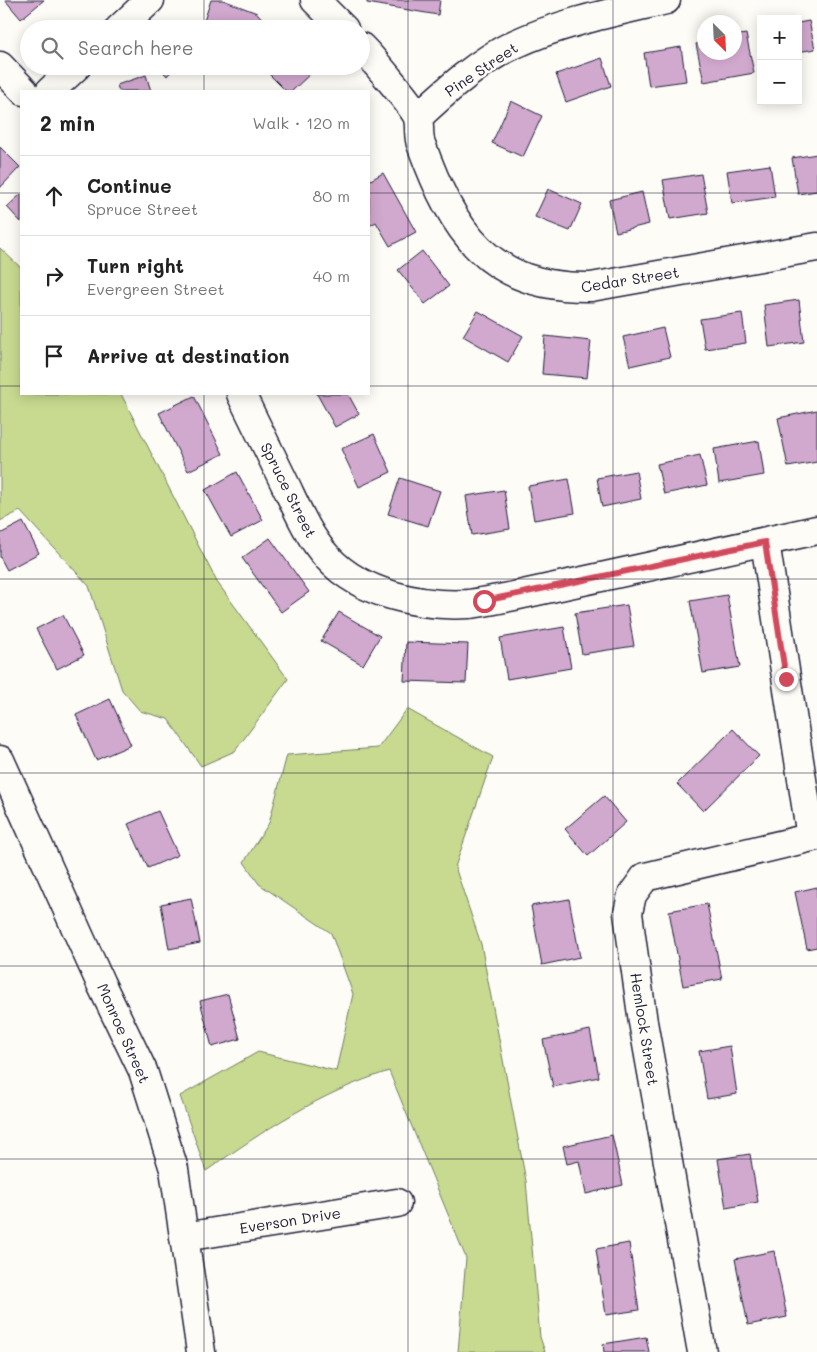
<!DOCTYPE html>
<html lang="en">
<head>
<meta charset="utf-8">
<style>
  :root { --surface:#fff; --page:#f6f6f6; --text:#222; --muted:#767676; --line:#e0e0e0 }
  body { margin:0; font-family:Mali,sans-serif; background:var(--page); color:var(--text) }
  .controls { position:absolute; right:15px; top:15px; display:grid; overflow:hidden; border-radius:0px; box-shadow:0 2px 12px #0003 }
  .controls button { width:45px; height:45px; display:grid; place-items:center; padding:0; border:0; border-bottom:1px solid var(--line); background:var(--surface); color:var(--text); font:25px sans-serif }
  .compass { position:absolute; left:697px; top:15px; width:45px; height:45px; border-radius:50%; background:var(--surface); box-shadow:0 2px 12px #0003; rotate:156deg }
  .stop { position:absolute; width:15px; height:15px; margin:-11px; border:4px solid #d1495b; border-radius:50%; background:#fff }
  .stop.end { background:#d1495b; border-color:#fff; box-shadow:0 1px 5px #0008 }
  .list { margin:0; padding:0; list-style:none }
  h2 { display:flex; justify-content:space-between; align-items:center; height:65px; margin:0; padding:0 20px; font-size:21px }
  h2 small { font-size:16px; font-weight:400; color:var(--muted) }
  .list li { display:grid; grid-template-columns:32px 1fr auto; gap:15px; align-items:center; box-sizing:border-box; height:80px; padding:0 20px; border-top:1px solid var(--line) }
  .list b { display:block; font-size:19px; white-space:nowrap }
  .list p { margin:0; font-size:16px; white-space:nowrap; color:var(--muted) }
  .list em { font-size:16px; font-style:normal; color:var(--muted) }
  .icon { flex:none; width:28px; height:28px; fill:none; stroke:currentColor; stroke-width:2; stroke-linecap:round; stroke-linejoin:round }
  .map { position:relative; flex:none; width:817px; height:1352px; overflow:hidden }
  .search { position:absolute; background:var(--surface); box-shadow:0 2px 12px #0003; left:20px; top:20px; width:350px; height:55px; display:flex; align-items:center; gap:12px; box-sizing:border-box; padding:0 18px; border-radius:28px; color:var(--muted); font-size:19px }
  .panel { position:absolute; background:var(--surface); box-shadow:0 2px 12px #0003; left:20px; top:90px; width:350px; height:305px; border-radius:0px }
  .map>svg:first-child { display:block }
  .green { fill:#c7da8f; stroke:#747e65 }
  .building { fill:#d1a8ce; stroke:#22223b }
  .lines { fill:none; stroke-linecap:round; stroke-linejoin:round }
  .street-casing { stroke:#22223b; stroke-width:31 }
  .secondary-casing { stroke:#22223b; stroke-width:31 }
  .street { stroke:#fdfcf7; stroke-width:28 }
  .secondary { stroke:#fdfcf7; stroke-width:28 }
  .route { stroke:#d1495b; stroke-width:6 }
  .grid { fill:none; stroke:#22223b; stroke-width:1; stroke-opacity:0.55 }
  .labels { text-anchor:middle; dominant-baseline:central; stroke-width:5; stroke-linejoin:round; paint-order:stroke }
  .street-label { font-size:15px; fill:#22223b; stroke:#fdfcf7 }
</style>
</head>
<body>
<div class="map">
<svg width="817" height="1352" viewBox="0 0 817 1352">
  <rect width="100%" height="100%" fill="#fdfcf7"/>
  <filter id="ink" filterUnits="userSpaceOnUse"><feTurbulence type="fractalNoise" baseFrequency=".02" numOctaves="2"/><feDisplacementMap in="SourceGraphic" scale="10" xChannelSelector="R" yChannelSelector="G"/><feConvolveMatrix kernelMatrix="1 2 1 2 8 2 1 2 1" color-interpolation-filters="sRGB"/></filter>
  <g filter="url(#ink)">
    <!-- green -->
    <g class="green">
      <polygon points="0,248 21,268 21,394 121,394 217,582 288,679 235,751 201,766 168,719 140,711 122,690 89,586 20,511 0,521"/>
      <path d="M407,709L493,757L455,867L481,944L526,1181L540,1337L545,1352H458L466,1258L389,1071C319,1093 265,1130 206,1171L180,1096L258,1052L336,1071L353,994L331,933L259,884L244,862L269,823L287,755L378,748Z"/>
    </g>
    <!-- building -->
    <g class="building">
      <polygon points="5,0 44,0 21,19"/>
      <polygon points="211,0 223,0 257,13 272,29 224,29 204,21"/>
      <polygon points="367,0 440,0 438,15 367,3"/>
      <polygon points="809,21 815,49 798,52 798,23"/>
      <polygon points="746,34 754,73 704,82 696,44 704,42 704,52 734,52 734,36"/>
      <polygon points="681,47 686,81 649,86 644,53"/>
      <polygon points="602,58 611,86 566,102 556,74"/>
      <polygon points="158,66 176,66 167,76"/>
      <polygon points="261,66 304,66 311,73 292,91 286,91"/>
      <polygon points="146,75 151,91 119,91 117,85"/>
      <polygon points="511,101 542,116 523,157 492,143"/>
      <polygon points="0,147 20,167 0,188"/>
      <polygon points="817,154 817,191 798,194 792,158"/>
      <polygon points="770,165 775,197 732,203 727,171"/>
      <polygon points="383,173 416,232 390,246 376,222 369,226 369,181"/>
      <polygon points="701,174 708,213 670,219 663,180"/>
      <polygon points="548,189 582,204 570,231 535,217"/>
      <polygon points="642,192 649,224 616,232 609,200"/>
      <polygon points="21,194 21,222 7,207"/>
      <polygon points="422,251 449,286 425,304 398,270"/>
      <polygon points="799,300 804,342 769,347 764,305"/>
      <polygon points="478,311 523,336 508,362 463,336"/>
      <polygon points="742,313 746,343 705,349 700,319"/>
      <polygon points="663,328 670,357 630,366 623,337"/>
      <polygon points="545,336 591,341 587,378 542,374"/>
      <polygon points="317,394 348,394 359,414 335,427"/>
      <polygon points="194,396 223,454 188,471 159,413"/>
      <polygon points="817,410 817,462 788,467 778,418"/>
      <polygon points="374,434 391,472 359,487 341,449"/>
      <polygon points="759,441 764,475 719,483 714,449"/>
      <polygon points="700,455 707,485 664,494 657,464"/>
      <polygon points="636,471 641,499 602,507 597,478"/>
      <polygon points="237,472 263,520 231,537 205,490"/>
      <polygon points="400,478 440,491 428,526 388,514"/>
      <polygon points="569,479 575,513 534,520 528,486"/>
      <polygon points="504,490 510,529 472,535 466,496"/>
      <polygon points="23,522 39,553 7,570 0,557 0,534"/>
      <polygon points="270,538 309,592 281,612 242,558"/>
      <polygon points="727,595 740,667 703,673 690,601"/>
      <polygon points="627,605 634,646 582,654 575,613"/>
      <polygon points="339,612 380,636 363,665 321,641"/>
      <polygon points="63,615 84,655 57,669 36,629"/>
      <polygon points="564,627 571,668 507,679 500,638"/>
      <polygon points="406,642 468,644 466,683 404,681"/>
      <polygon points="110,699 131,745 96,760 76,715"/>
      <polygon points="733,729 759,756 703,811 677,784"/>
      <polygon points="604,796 626,822 588,856 565,829"/>
      <polygon points="158,811 178,855 148,868 128,824"/>
      <polygon points="817,887 817,947 807,949 795,892"/>
      <polygon points="191,898 200,943 169,949 161,904"/>
      <polygon points="569,899 580,957 542,965 531,906"/>
      <polygon points="707,904 722,979 683,986 669,911"/>
      <polygon points="228,994 240,1039 212,1047 200,1001"/>
      <polygon points="590,1030 599,1077 553,1087 543,1040"/>
      <polygon points="730,1046 737,1094 707,1099 699,1051"/>
      <polygon points="612,1135 623,1185 586,1194 579,1161 567,1164 563,1146"/>
      <polygon points="750,1154 758,1202 726,1208 718,1159"/>
      <polygon points="629,1243 639,1310 606,1315 596,1249"/>
      <polygon points="774,1251 787,1317 748,1325 735,1259"/>
      <polygon points="646,1337 649,1352 604,1352 603,1344"/>
    </g>
    <g class="lines">
      <!-- street casing -->
      <g class="street-casing">
        <g id="street">
          <polyline points="315,0 344,29"/>
          <polyline points="119,29 150,0"/>
          <path d="M361,47C371,57 414,107 418,118C420,127 418,136 421,144C453,232 489,289 591,287L817,247"/>
          <polyline points="0,66 24,91"/>
          <polyline points="50,91 77,66"/>
          <path d="M418,117C447,90 479,61 515,44C563,22 615,12 666,0"/>
          <path d="M241,394C256,425 271,455 286,486C298,511 309,537 328,558C361,594 422,607 469,604C484,602 499,599 514,596L817,530"/>
          <polyline points="765,542 811,837"/>
          <polyline points="184,1237 397,1203"/>
          <polyline points="702,1352 643,1022 631,936 628,913 632,895 645,877 817,836"/>
        </g>
      </g>
      <!-- secondary casing -->
      <g class="secondary-casing">
        <polyline id="secondary" points="0,760 101,984 143,1071 174,1169 201,1352"/>
      </g>
      <!-- street -->
      <use href="#street" class="street"/>
      <!-- secondary -->
      <use href="#secondary" class="secondary"/>
    </g>
  </g>
  <g class="lines" filter="url(#ink)">
    <!-- route -->
    <polyline class="route" points="484,601 765,542 786,679"/>
  </g>
  <!-- grid -->
  <path class="grid" d="M204,0V29M408,0V1352M613,0V1352M204,66V91M0,193H21M369,193H817M0,386H21M369,386H817M204,394V1352M0,579H817M0,773H817M0,966H817M0,1159H817"/>
  <g class="labels">
    <!-- street labels -->
    <g class="street-label">
      <text transform="translate(481 69) rotate(-34)">Pine Street</text>
      <text transform="translate(630 279) rotate(-9)">Cedar Street</text>
      <text transform="translate(289 490) rotate(63)">Spruce Street</text>
      <text transform="translate(645 1029) rotate(81)">Hemlock Street</text>
      <text transform="translate(124 1033) rotate(66)">Monroe Street</text>
      <text transform="translate(290 1220) rotate(-9)">Everson Drive</text>
    </g>
  </g>
</svg>
<div class="controls">
<button>+</button>
<button>−</button>
</div>
<svg class="compass" viewBox="-18 -18 36 36"><path d="M0-13l5 13h-10z" fill="#e53935"/><path d="M0 13l5-13h-10z" fill="#767676"/></svg>
<div class="stop" style="left:484px;top:601px"></div>
<div class="stop end" style="left:786px;top:679px"></div>
<div class="search"><svg class="icon" aria-label="search" viewBox="0 0 24 24"><circle cx="10" cy="10" r="6"/><path d="M15 15l6 6"/></svg>Search here</div>
<section class="panel">
<h2>2 min<small>Walk · 120 m</small></h2>
<ul class="list">
<li><svg class="icon" aria-label="ahead" viewBox="0 0 24 24"><path d="M12 20V5M6 11l6-6 6 6"/></svg><div><b>Continue</b><p>Spruce Street</p></div><em>80 m</em></li>
<li><svg class="icon" aria-label="right" viewBox="0 0 24 24"><path d="M7 20v-9h11M14 6l5 5-5 5"/></svg><div><b>Turn right</b><p>Evergreen Street</p></div><em>40 m</em></li>
<li><svg class="icon" aria-label="arrive" viewBox="0 0 24 24"><path d="M6 21V4h12l-3 4 3 4H6"/></svg><div><b>Arrive at destination</b></div></li>
</ul>
</section>
</div>
</body>
</html>
